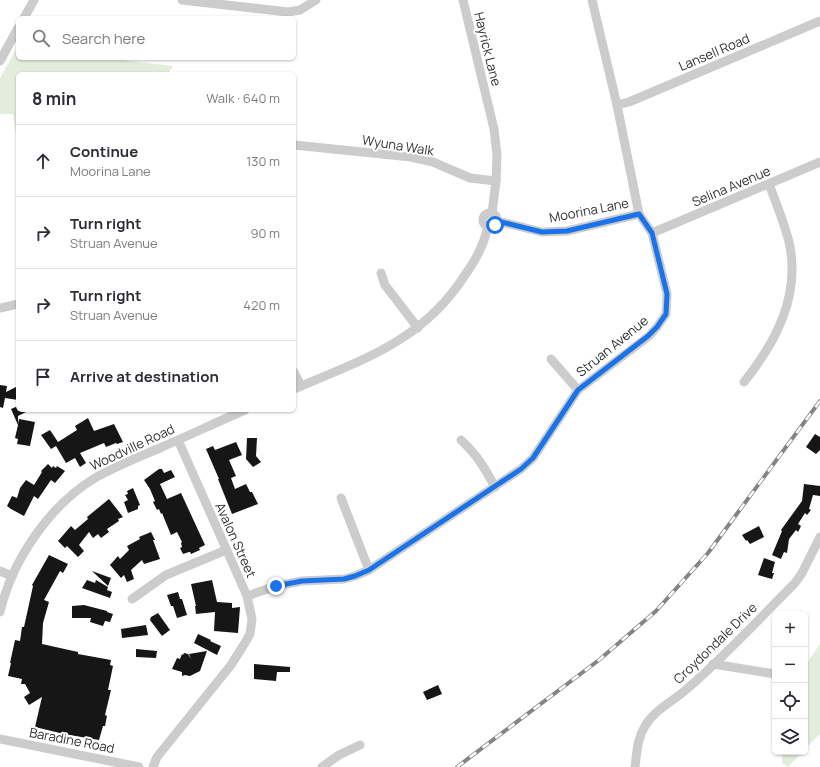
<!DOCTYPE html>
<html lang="en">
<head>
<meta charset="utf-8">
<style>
  :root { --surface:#fff; --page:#f2f2f3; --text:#2b2b33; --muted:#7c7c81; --line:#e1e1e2 }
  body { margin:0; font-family:Manrope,sans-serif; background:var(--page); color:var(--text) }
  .controls { position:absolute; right:12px; bottom:12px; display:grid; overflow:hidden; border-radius:6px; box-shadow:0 1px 3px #0004 }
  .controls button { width:36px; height:36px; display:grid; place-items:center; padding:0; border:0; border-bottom:1px solid var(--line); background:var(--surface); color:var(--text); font:20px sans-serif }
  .stop { position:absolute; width:12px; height:12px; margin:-9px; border:3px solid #1a73e8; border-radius:50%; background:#fff }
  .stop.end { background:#1a73e8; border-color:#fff; box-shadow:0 1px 4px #0008 }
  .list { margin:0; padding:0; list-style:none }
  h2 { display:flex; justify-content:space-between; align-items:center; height:52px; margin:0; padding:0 16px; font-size:17px }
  h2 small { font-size:13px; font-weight:400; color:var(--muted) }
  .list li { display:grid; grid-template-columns:26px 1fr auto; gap:12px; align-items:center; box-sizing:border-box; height:72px; padding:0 16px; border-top:1px solid var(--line) }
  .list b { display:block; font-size:15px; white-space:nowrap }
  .list p { margin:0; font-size:13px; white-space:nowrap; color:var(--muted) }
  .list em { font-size:13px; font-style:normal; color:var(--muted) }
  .icon { flex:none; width:22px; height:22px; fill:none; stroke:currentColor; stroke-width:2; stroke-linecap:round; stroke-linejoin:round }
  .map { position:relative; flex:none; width:820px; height:767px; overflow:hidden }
  .search { position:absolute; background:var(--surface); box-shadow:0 1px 3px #0004; left:16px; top:16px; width:280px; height:44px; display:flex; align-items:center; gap:10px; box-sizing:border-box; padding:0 14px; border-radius:6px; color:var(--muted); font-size:15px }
  .panel { position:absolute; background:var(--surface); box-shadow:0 1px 3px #0004; left:16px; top:72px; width:280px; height:340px; border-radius:6px }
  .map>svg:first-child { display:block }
  .green { fill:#e3eddc }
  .building { fill:#161616 }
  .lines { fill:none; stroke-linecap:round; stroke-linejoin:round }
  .minor { stroke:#ccc; stroke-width:9 }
  .rail-casing { stroke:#848484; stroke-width:4 }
  .rail { stroke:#fff; stroke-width:2.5; stroke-dasharray:8; stroke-linecap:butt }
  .route { stroke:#1a73e8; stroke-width:5 }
  .labels { text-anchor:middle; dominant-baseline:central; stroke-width:4; stroke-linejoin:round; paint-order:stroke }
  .street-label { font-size:13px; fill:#2f2f2f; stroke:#fff }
</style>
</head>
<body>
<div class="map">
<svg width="820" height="767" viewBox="0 0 820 767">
  <rect width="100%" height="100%" fill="#fff"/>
  <!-- green -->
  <g class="green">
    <polygon points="17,48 18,58 103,58 173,66 168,74 18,74 18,150 13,114 0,114 0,78"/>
    <polygon points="820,644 820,734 805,749 805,666"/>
    <polygon points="782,752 802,752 788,767 782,763"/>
  </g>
  <!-- building -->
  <g class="building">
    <polygon points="0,385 7,386 6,392 16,387 18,392 18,400 5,398 3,408 0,407"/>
    <polygon points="18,406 18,410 30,410 18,416 18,424 19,419 35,422 30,446 17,444 18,439 15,438 18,425 11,409"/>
    <polygon points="88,418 94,431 114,424 123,442 117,444 116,443 106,447 104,443 80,453 86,463 80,467 75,458 66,463 56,446 51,449 41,435 50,430 58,442 77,430 75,426"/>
    <polygon points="815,434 820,437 820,450 816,454 806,447"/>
    <polygon points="247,438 257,438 256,456 261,462 253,467 246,459"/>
    <polygon points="236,442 242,455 229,460 236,476 231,478 235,489 246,484 250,492 252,492 258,504 232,514 218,479 219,479 206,449 213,446 215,450"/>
    <polygon points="48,464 52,468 53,466 56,468 57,466 65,471 55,483 51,480 38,499 34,496 24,516 11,509 7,506 12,496 17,498 20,488 26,480 34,485 42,472 41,471"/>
    <polygon points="159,469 162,469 164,473 171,470 175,477 160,484 167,499 181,493 205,545 199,548 200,550 191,554 190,552 189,552 183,554 180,548 182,547 181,543 182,542 177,532 171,535 162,513 161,514 159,509 157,510 153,502 155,501 150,489 144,480"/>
    <polygon points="804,484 820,486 820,496 813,495 809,509 811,510 807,515 805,513 798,524 801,526 798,532 796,530 789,539 787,553 784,552 781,559 772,555 782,531 781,530 802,501"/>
    <polygon points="133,488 140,505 138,506 138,509 128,513 124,502 128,500 125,495 128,494 127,491"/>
    <polygon points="109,499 123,517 118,519 119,521 107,529 109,532 101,538 98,534 93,538 89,532 79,545 84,551 78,557 67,546 65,548 58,541 71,526 75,530 88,519 87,517"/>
    <polygon points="759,526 764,537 750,544 747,540 746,541 742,535"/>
    <polygon points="151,532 155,540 153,540 160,559 144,564 142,560 131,570 134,579 127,582 124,575 121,578 110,565 118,556 120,559 129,550 127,546 140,539 139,537"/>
    <polygon points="49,555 68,564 63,573 60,571 44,600 49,602 43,623 42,644 78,652 78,654 111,660 110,665 113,666 108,690 111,690 105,715 107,716 105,726 103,726 99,740 64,734 35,727 42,697 29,705 24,697 30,693 25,684 21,684 22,679 8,676 11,663 10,663 15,640 20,641 22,627 24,627 33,586 32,585"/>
    <polygon points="764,558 775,562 772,573 774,573 772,579 758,575"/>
    <polygon points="92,571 111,578 108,586"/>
    <polygon points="87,580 95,583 96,580 108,587 107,590 112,592 110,598 82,588"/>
    <polygon points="212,580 217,602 232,603 232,608 240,607 238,633 214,631 215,612 196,614 195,606 196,606 191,584"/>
    <polygon points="178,592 180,599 182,599 187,615 177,618 173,606 171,606 167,595"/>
    <polygon points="84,605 107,611 107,612 113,614 110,622 105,621 103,626 90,622 91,618 72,618 72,606"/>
    <polygon points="158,613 170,630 162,636 150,620 151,617"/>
    <polygon points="146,625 148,635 122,638 121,629"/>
    <polygon points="198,634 211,640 210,641 221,646 217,655 194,643"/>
    <polygon points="136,649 157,651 156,658 136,657"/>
    <polygon points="207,651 200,671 190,676 185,675 182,676 182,672 172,669 177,658 180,659 182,654 183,655 184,653 188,654 191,659 189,654"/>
    <polygon points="254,664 290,667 290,672 277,672 276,681 254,679"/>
    <polygon points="438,685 442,694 427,700 423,692"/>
  </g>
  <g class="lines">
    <!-- minor -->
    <g class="minor">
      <polyline points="182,0 288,12 300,10 316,0"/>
      <polyline points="463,0 494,129 497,155 496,181 492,213"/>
      <polyline points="24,18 34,0"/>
      <polyline points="0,61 18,28"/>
      <polyline points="617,105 629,102 820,21"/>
      <polyline points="294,145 411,157 433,162 470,178 496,181"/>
      <circle cx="490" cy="220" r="7"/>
      <polyline points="497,221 542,232 567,231 639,214"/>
      <polyline points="652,233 820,162"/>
      <polyline points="381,273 385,285 418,328"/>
      <polyline points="0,308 18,304"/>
      <polyline points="551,359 578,390"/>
      <polyline points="294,372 301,386"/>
      <path d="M744,382C776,342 801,295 789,242C784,222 776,203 769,184"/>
      <path d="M294,389C362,360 423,341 465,275C476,260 484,245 488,226"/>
      <path d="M461,440C478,456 484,467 495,487"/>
      <polyline points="341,498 369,570"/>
      <polyline points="0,571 12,576"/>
      <polyline points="247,596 276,586 302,581 344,579 355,576 369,570 521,469 533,458 578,390 649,336 657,327 666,314 667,294 652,233 639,214 617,105 592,0"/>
      <polyline points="132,599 166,575 226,550"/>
      <path d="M0,612C12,560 50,505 95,478C116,466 139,457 162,447C190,435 217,422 245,410"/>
      <polyline points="713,664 775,674"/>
      <polyline points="0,739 139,767"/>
      <polyline points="153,767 157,757 231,665 243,646 250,634 252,619 247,596 178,440"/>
      <polyline points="322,767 339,755 360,745"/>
      <path d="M635,767C637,752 637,739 645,726C655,709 674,701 688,688C726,655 760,618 795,583L802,573L820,537"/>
    </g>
    <!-- rail casing -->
    <g class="rail-casing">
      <polyline id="rail" points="457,767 599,660 656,611 708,553 820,401"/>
    </g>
    <!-- rail -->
    <use href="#rail" class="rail"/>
  </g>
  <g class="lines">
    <!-- route -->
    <polyline class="route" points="276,586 302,581 344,579 355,576 369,570 521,469 533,458 578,390 648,336 657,327 666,314 667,294 652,233 639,214 567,231 542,232 497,221 495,225"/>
  </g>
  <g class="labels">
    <!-- street labels -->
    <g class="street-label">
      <text transform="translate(488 49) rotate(76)">Hayrick Lane</text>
      <text transform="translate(714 52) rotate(-23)">Lansell Road</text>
      <text transform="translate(398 145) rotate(9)">Wyuna Walk</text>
      <text transform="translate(731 186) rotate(-23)">Selina Avenue</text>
      <text transform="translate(589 210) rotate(-11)">Moorina Lane</text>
      <text transform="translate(612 346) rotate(-39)">Struan Avenue</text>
      <text transform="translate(132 447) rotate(-25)">Woodville Road</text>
      <text transform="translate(236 540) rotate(66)">Avalon Street</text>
      <text transform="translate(715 643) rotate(-44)">Croydondale Drive</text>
      <text transform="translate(72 740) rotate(11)">Baradine Road</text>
    </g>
  </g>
</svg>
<div class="controls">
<button>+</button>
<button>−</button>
<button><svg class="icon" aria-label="locate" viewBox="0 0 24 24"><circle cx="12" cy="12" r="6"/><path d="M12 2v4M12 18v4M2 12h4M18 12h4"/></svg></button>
<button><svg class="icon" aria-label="layers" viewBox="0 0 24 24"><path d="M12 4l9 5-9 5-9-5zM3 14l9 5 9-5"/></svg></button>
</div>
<div class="stop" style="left:495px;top:225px"></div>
<div class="stop end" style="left:276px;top:586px"></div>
<div class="search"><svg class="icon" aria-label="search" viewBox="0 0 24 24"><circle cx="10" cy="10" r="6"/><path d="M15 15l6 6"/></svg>Search here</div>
<section class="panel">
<h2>8 min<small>Walk · 640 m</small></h2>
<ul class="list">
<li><svg class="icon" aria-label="ahead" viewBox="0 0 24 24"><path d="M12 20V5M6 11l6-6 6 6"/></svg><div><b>Continue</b><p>Moorina Lane</p></div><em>130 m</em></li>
<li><svg class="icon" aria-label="right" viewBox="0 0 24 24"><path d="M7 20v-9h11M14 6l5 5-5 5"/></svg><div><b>Turn right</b><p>Struan Avenue</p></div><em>90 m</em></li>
<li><svg class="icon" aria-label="right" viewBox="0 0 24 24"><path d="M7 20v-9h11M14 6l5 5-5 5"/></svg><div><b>Turn right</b><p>Struan Avenue</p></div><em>420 m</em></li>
<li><svg class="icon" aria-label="arrive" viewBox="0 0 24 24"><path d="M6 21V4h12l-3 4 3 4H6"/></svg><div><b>Arrive at destination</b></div></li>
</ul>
</section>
</div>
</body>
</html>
